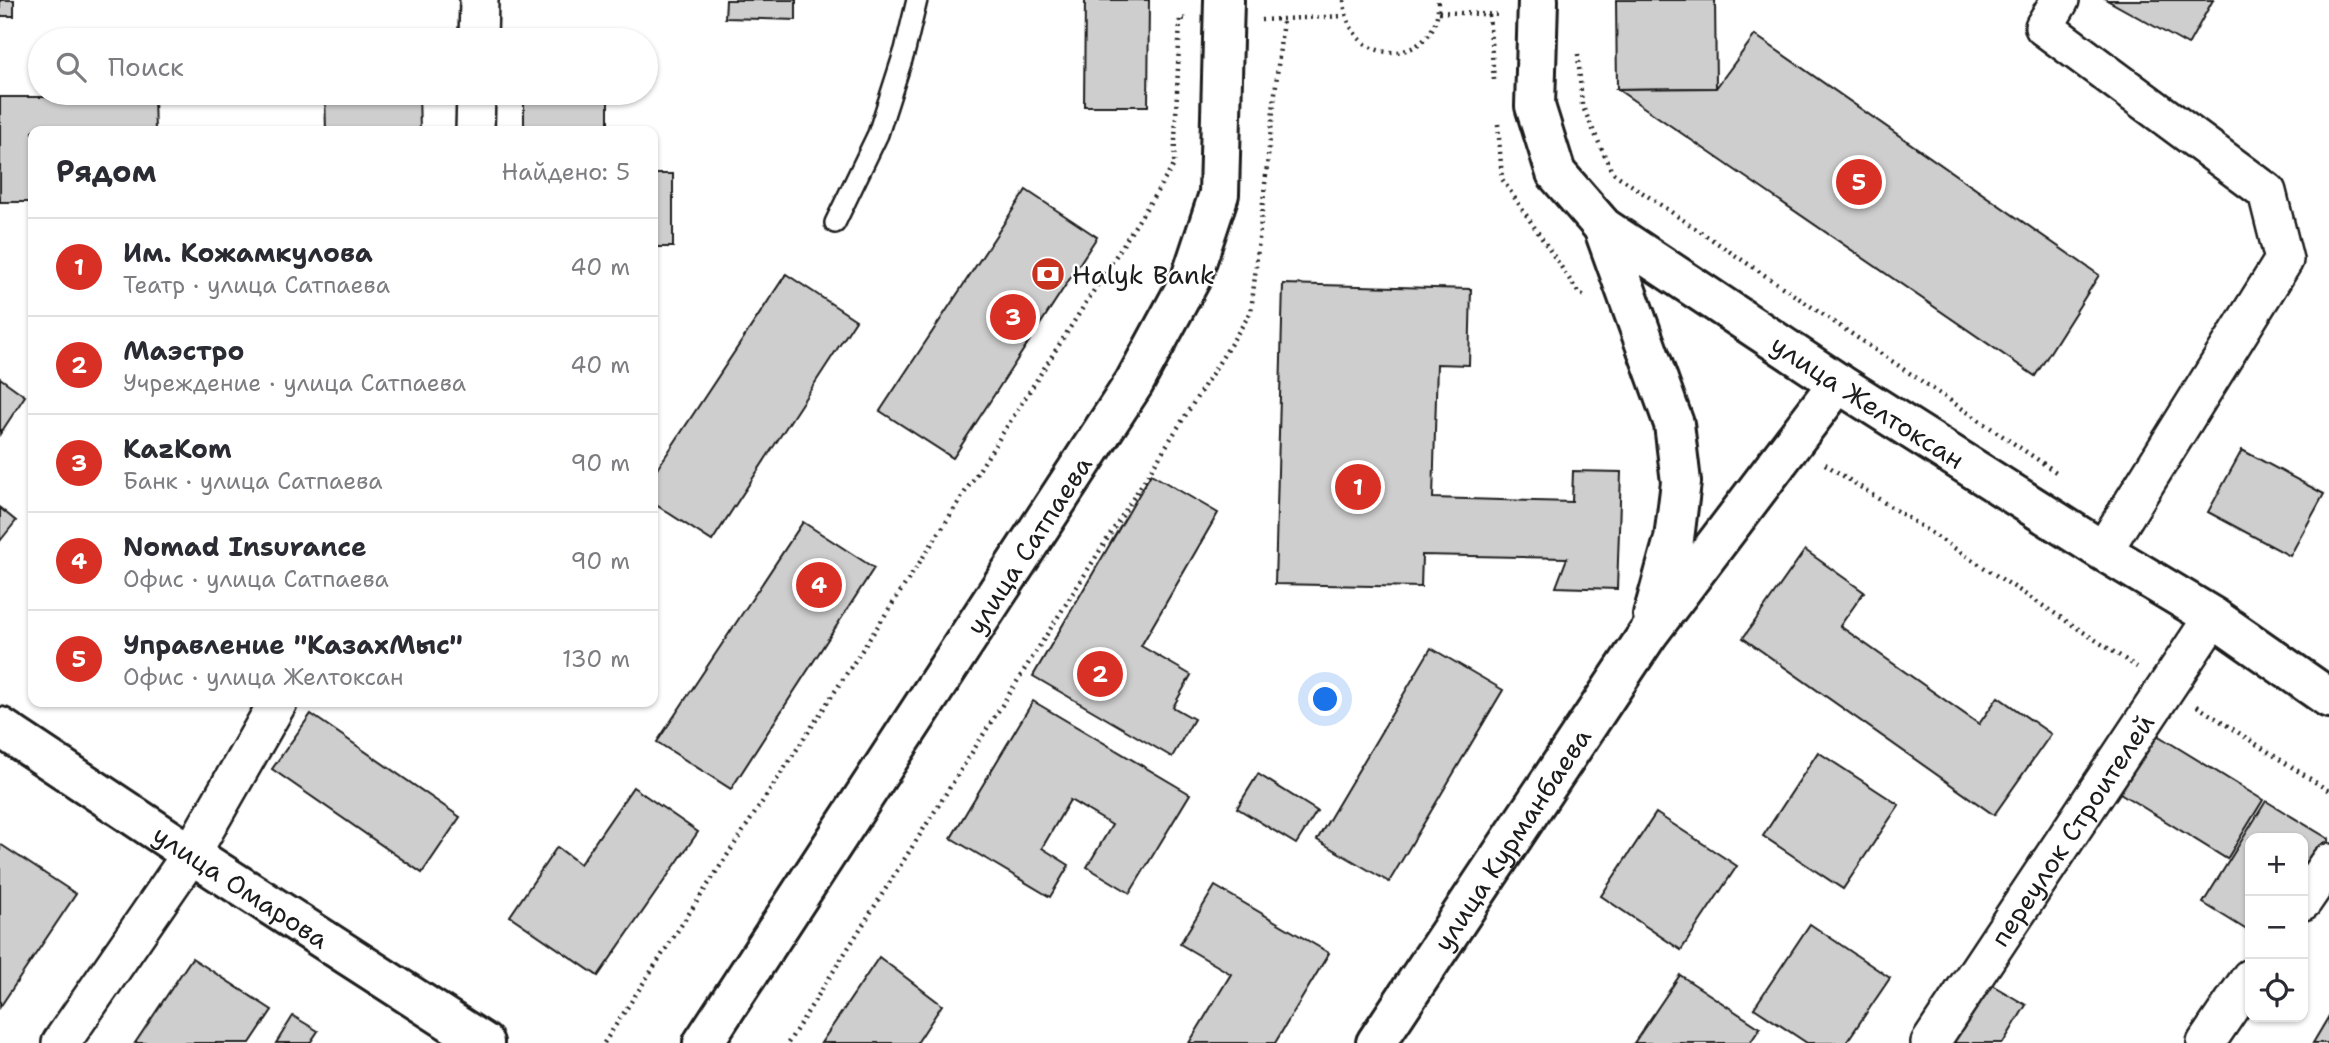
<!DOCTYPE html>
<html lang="ru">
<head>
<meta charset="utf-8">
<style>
  :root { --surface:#fff; --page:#f7f7f7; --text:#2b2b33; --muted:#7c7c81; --line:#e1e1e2; --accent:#d93025 }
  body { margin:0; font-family:"Shantell Sans",sans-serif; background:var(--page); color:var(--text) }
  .controls { position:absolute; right:21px; bottom:21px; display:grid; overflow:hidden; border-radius:14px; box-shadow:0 2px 5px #0004 }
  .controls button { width:63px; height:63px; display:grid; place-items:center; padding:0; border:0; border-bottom:2px solid var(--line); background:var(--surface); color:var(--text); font:35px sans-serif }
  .you { position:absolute; left:1326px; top:700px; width:24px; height:24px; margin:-18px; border:5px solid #fff; border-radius:50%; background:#1a73e8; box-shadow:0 0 0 10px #1a73e833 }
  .badge { display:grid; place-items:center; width:46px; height:46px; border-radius:50%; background:var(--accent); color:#fff; font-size:23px; font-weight:700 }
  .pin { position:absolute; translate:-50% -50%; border:4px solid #fff; box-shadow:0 2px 7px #0006 }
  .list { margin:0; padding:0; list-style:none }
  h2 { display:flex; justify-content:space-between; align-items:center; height:91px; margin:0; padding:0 28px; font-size:30px }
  h2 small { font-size:23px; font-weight:400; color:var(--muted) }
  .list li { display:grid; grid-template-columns:46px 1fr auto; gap:21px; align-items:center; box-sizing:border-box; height:98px; padding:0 28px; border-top:2px solid var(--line) }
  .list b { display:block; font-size:26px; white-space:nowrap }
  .list p { margin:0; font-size:23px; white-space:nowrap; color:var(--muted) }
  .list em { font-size:23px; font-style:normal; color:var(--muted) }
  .icon { flex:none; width:38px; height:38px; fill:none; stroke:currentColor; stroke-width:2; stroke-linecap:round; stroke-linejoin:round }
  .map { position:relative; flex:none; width:2329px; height:1043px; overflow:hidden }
  .search { position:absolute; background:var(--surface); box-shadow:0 2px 5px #0004; left:28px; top:28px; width:630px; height:77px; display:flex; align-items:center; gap:18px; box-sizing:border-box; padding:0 24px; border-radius:38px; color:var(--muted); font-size:26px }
  .panel { position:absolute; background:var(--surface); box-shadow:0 2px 5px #0004; left:28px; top:126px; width:630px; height:581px; border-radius:14px }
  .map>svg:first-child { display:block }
  .building { fill:#cecece; stroke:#1c1c1c; stroke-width:2 }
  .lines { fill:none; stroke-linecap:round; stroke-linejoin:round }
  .service-casing { stroke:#1c1c1c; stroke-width:24 }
  .minor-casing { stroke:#1c1c1c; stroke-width:42 }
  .tertiary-casing { stroke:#1c1c1c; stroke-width:44 }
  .secondary-casing { stroke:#1c1c1c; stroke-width:44 }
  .path { stroke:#1c1c1c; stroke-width:4.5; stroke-dasharray:2 5; stroke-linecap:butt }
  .service { stroke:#fff; stroke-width:19 }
  .minor { stroke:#fff; stroke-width:37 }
  .tertiary { stroke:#fff; stroke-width:38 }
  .secondary { stroke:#fff; stroke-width:38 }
  .labels { text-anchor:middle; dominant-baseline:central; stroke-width:5; stroke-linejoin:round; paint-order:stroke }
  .poi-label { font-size:26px; fill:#1c1c1c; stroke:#fff; text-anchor:start }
  .street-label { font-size:26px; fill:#1c1c1c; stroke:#fff }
</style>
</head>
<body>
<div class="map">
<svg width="2329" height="1043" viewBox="0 0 2329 1043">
  <rect width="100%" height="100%" fill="#fff"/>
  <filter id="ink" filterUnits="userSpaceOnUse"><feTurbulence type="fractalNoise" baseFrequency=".0143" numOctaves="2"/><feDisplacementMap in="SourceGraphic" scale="14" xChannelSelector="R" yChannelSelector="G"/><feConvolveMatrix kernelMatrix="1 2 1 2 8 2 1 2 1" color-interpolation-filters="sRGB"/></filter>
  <g filter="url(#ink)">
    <!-- building -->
    <g class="building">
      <rect x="0" y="0" width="14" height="16"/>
      <polygon points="726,0 796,0 796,20 725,18"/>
      <polygon points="1085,0 1149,0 1148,106 1084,106"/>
      <polygon points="1616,0 1715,0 1716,88 1617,89"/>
      <polygon points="2107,0 2213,0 2188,45"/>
      <polygon points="1755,35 2099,275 2035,376 1617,89 1716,88"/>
      <polygon points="325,93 419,93 420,131 326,131"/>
      <rect x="524" y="93" width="84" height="38"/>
      <polygon points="0,97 154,97 155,131 33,131 33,202 0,202"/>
      <rect x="653" y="174" width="20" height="73"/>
      <polygon points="1026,190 1097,237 953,458 880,411"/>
      <polygon points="786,274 856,320 712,541 653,503 653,475"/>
      <polygon points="1283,284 1471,289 1469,365 1437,364 1433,498 1572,502 1573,471 1621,472 1617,589 1556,587 1567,558 1422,555 1421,587 1275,584"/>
      <polygon points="0,378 25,396 0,434"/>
      <polygon points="2242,450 2324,494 2290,556 2208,512"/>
      <polygon points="1151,474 1218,513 1141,646 1191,675 1173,707 1194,719 1172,757 1033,676"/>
      <polygon points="0,508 16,521 0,541"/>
      <polygon points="803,522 874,568 731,789 657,742"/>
      <polygon points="1805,550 1864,592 1840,626 1979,724 1998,697 2051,734 1994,815 1743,638"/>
      <polygon points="1431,648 1503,690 1389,882 1317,840"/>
      <polygon points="1033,701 1190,794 1130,893 1087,867 1112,825 1070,800 1042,848 1069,865 1050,897 951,838"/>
      <polygon points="311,714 460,817 422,873 272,769"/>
      <polygon points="2157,735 2263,800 2227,859 2120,793"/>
      <polygon points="1818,752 1899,805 1843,889 1763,836"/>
      <polygon points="1258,774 1317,811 1296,844 1237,808"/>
      <polygon points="633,787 698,832 598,976 510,916 557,847 580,864"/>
      <polygon points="2266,801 2329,839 2329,841 2303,884 2303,838 2250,838 2250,932 2203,903"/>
      <polygon points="1656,813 1737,866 1681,950 1601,896"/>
      <polygon points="0,844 76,894 0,1007"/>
      <polygon points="1215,886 1329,953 1275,1043 1189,1043 1231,974 1180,944"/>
      <polygon points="1810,924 1890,978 1846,1043 1807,1043 1754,1008"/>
      <polygon points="879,957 942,1005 917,1043 821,1043"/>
      <polygon points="192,958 272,1010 250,1043 135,1043"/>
      <polygon points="1680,975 1760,1028 1750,1043 1634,1043"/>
      <polygon points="1980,978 2026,1005 2003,1043 1940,1043"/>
      <polygon points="293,1016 318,1031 310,1043 276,1043"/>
      <polygon points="2329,1016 2329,1043 2313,1043"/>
    </g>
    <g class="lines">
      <!-- service casing -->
      <g class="service-casing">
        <polyline id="service" points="835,223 878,134 905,50 917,0"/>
      </g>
      <!-- minor casing -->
      <g class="minor-casing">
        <g id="minor">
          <polyline points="2060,0 2044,27 2267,192 2284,260 2103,551"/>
          <polyline points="478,40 479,0"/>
          <polyline points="475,131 476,93"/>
          <polyline points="2303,901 2329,863"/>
          <polyline points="61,1043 191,854 278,702"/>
          <path id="s1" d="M1930,1043L2213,617"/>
          <polyline points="2206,1043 2250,978"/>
        </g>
      </g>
      <!-- tertiary casing -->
      <g class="tertiary-casing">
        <g id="tertiary">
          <path id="s2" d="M0,727L191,854L484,1043"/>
        </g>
      </g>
      <!-- secondary casing -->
      <g class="secondary-casing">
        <g id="secondary">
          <path id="s3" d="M1538,0L1535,106L1556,173L1603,227L1838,383L2103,551L2213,617L2329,698"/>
          <polyline points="1603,227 1674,424 1681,482 1674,539 1653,615"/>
          <path id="s4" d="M703,1043L1134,383L1191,278L1219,194L1224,0"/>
          <path id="s5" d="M1376,1043L1648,634L1838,383"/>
        </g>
      </g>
      <!-- path -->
      <g class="path">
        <path d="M1344,0C1348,73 1442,66 1438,0"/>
        <polyline points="1439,12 1501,15"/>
        <polyline points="1489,15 1494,80"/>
        <polyline points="1261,20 1345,16"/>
        <polyline points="1578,54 1582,105 1612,172 2056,472"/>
        <polyline points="1498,124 1502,179 1578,292 1586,297"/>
        <polyline points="1825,464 2137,667"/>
        <polyline points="2197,706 2329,791"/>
        <polyline points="604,1043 935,539 1174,165 1180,18 1186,19"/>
        <polyline points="788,1043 1251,312 1283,20"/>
      </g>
      <!-- service -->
      <use href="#service" class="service"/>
      <!-- minor -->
      <use href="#minor" class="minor"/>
      <!-- tertiary -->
      <use href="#tertiary" class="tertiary"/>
      <!-- secondary -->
      <use href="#secondary" class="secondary"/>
    </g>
  </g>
  <!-- icons -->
  <defs>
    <g id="bank-disc" transform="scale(1.75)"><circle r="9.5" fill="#c8321e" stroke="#fff"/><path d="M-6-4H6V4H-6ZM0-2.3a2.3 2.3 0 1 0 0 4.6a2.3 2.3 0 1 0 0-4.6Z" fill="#fff"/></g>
  </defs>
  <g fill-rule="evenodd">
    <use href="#bank-disc" x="1048" y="274"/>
  </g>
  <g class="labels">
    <!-- poi labels -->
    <g class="poi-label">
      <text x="1072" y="274">Halyk Bank</text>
    </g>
    <!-- street labels -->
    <g class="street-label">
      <text stroke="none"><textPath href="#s3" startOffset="565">улица Желтоксан</textPath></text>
      <text stroke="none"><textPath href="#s4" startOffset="595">улица Сатпаева</textPath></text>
      <text stroke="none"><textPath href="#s1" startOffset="256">переулок Строителей</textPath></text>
      <text stroke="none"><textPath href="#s5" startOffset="245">улица Курманбаева</textPath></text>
      <text stroke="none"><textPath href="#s2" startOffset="289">улица Омарова</textPath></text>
    </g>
  </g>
</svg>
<div class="controls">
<button>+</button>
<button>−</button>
<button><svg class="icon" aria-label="locate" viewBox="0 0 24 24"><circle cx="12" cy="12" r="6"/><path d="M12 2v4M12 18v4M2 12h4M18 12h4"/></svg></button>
</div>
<div class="you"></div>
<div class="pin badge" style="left:1358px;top:487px">1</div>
<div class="pin badge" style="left:1100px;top:674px">2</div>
<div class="pin badge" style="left:1013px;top:317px">3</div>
<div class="pin badge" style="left:819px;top:585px">4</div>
<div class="pin badge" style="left:1859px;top:182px">5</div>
<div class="search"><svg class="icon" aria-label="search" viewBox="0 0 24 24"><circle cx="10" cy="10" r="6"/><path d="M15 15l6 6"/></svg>Поиск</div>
<section class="panel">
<h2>Рядом<small>Найдено: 5</small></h2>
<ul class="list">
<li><span class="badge">1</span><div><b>Им. Кожамкулова</b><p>Театр · улица Сатпаева</p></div><em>40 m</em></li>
<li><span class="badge">2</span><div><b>Маэстро</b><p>Учреждение · улица Сатпаева</p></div><em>40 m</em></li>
<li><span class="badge">3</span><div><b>KazKom</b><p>Банк · улица Сатпаева</p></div><em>90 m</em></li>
<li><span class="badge">4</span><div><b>Nomad Insurance</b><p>Офис · улица Сатпаева</p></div><em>90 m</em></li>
<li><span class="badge">5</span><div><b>Управление &quot;КазахМыс&quot;</b><p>Офис · улица Желтоксан</p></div><em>130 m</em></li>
</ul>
</section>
</div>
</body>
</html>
